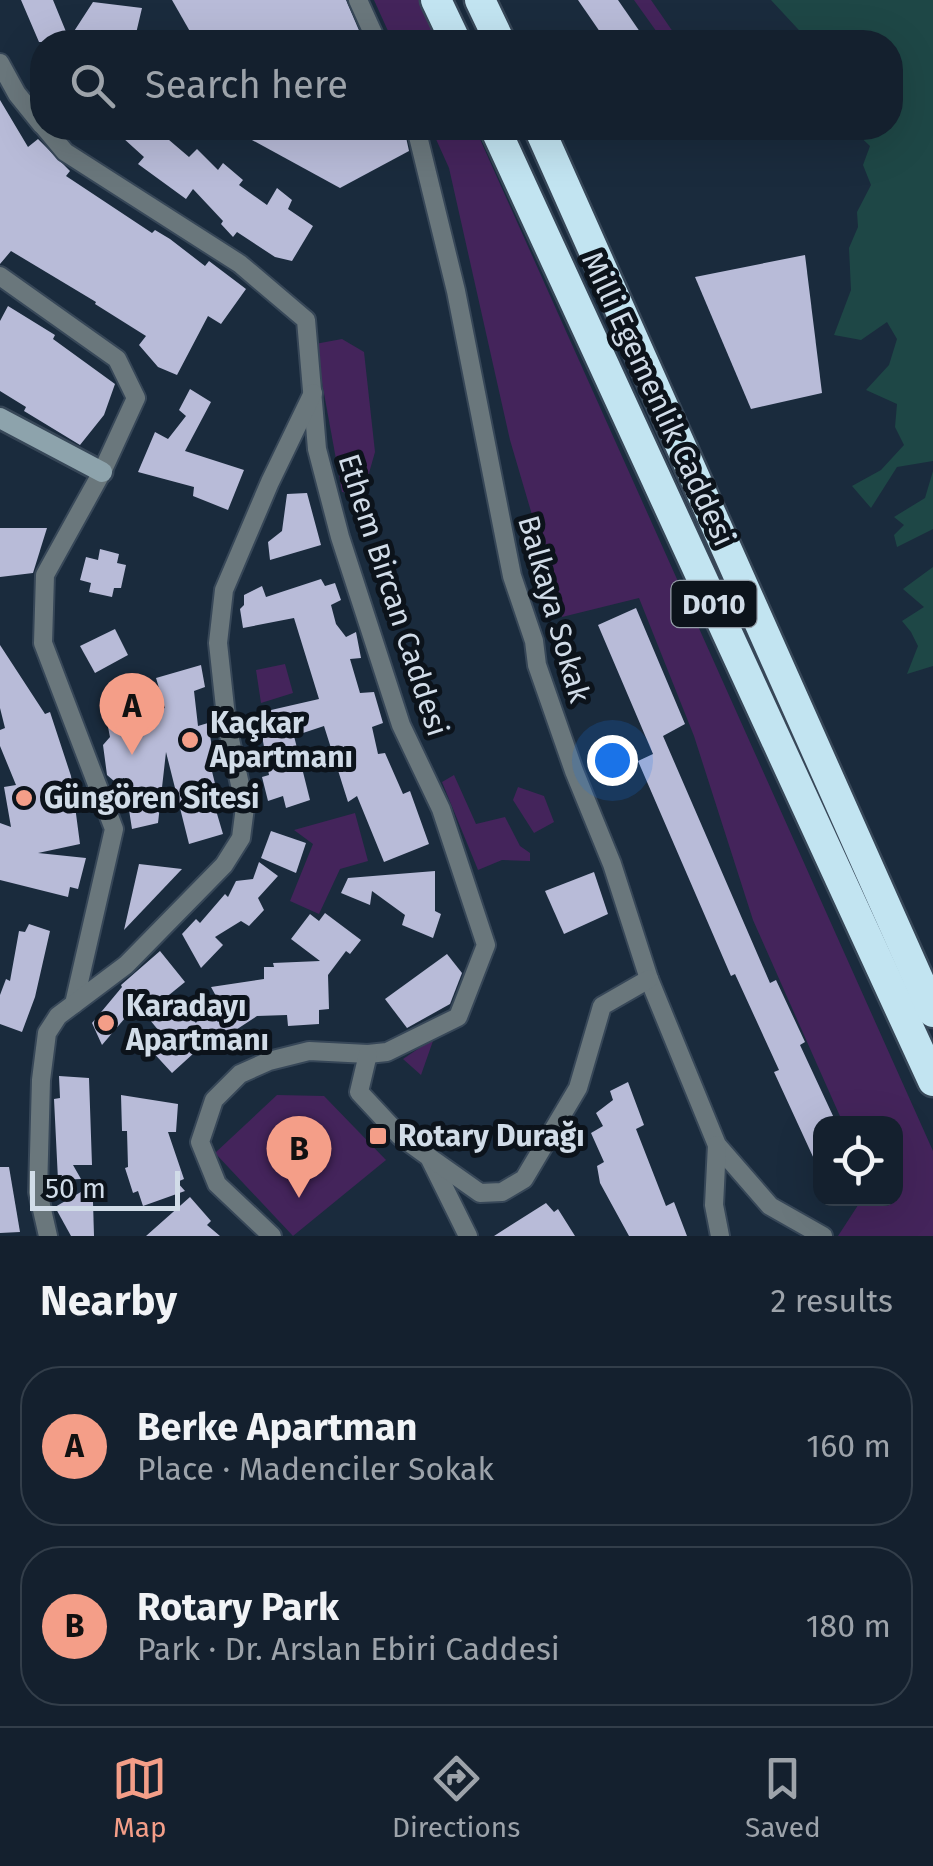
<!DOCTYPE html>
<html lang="en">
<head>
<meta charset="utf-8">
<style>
  :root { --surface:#14202e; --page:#1d2836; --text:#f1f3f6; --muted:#9da3aa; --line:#333e4a; --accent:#f49e88 }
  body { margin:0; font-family:"Fira Sans",sans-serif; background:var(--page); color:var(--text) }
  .controls { position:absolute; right:30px; bottom:30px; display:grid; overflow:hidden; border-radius:20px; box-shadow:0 10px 40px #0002 }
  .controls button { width:90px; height:90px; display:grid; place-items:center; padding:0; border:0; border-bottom:2px solid var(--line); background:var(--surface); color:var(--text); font:50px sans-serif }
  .scale { position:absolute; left:30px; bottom:25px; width:150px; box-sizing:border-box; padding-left:10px; border:5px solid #d1dce8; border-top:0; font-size:28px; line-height:35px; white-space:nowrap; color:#d1dce8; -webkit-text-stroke:8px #0c131b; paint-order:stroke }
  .you { position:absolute; left:612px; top:760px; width:35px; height:35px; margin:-25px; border:8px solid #fff; border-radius:50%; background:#1a73e8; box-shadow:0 0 0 15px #1a73e833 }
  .badge { display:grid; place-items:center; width:65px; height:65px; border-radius:50%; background:var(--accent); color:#111; font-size:32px; font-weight:700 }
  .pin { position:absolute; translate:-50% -82px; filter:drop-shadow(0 2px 5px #0008) }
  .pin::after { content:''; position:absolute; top:52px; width:35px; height:30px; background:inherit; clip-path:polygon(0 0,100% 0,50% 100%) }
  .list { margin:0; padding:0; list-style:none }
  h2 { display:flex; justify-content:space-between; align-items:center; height:130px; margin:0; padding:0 40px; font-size:42px }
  h2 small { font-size:32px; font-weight:400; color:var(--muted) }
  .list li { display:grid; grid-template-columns:65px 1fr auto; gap:30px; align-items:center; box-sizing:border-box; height:160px; margin:0 20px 20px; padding:0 20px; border:2px solid var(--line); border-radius:40px }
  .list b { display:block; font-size:38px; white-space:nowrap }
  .list p { margin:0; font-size:32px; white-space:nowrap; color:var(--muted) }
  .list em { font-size:32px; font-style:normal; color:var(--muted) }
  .icon { flex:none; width:55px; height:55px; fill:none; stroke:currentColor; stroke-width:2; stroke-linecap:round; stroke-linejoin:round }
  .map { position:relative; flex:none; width:933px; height:1236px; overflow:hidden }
  .search { position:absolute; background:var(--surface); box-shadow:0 10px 40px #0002; left:30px; right:30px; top:30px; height:110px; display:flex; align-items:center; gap:25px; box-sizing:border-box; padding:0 35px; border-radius:40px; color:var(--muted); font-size:38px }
  .sheet { height:490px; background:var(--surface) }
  nav { display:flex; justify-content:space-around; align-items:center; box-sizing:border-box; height:140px; border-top:2px solid var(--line); background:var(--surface); font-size:28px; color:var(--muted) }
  nav a { display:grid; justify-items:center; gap:5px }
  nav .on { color:var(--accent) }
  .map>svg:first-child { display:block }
  .green { fill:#44245b }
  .water { fill:#1e4746 }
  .building { fill:#b8bbd8 }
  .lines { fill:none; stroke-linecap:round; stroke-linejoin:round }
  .street-casing { stroke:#374758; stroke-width:22 }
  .secondary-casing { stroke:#374758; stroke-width:25 }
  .highway-casing { stroke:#374758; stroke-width:35 }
  .street { stroke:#6a777c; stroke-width:18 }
  .secondary { stroke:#8da3ac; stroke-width:20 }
  .highway { stroke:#c2e4f1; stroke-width:30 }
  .poi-dot { fill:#f49e88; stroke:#0c131b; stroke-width:4 }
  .labels { text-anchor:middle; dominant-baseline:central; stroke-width:10; stroke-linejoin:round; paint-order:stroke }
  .shield { fill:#0c131b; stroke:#96a0aa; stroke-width:2.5 }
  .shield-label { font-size:28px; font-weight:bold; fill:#d1dce8 }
  .street-label { font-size:30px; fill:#d1dce8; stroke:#0c131b }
  .poi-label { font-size:30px; font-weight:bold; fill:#d1dce8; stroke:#0c131b; text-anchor:start }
</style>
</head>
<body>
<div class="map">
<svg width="933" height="1236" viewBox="0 0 933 1236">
  <rect width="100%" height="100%" fill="#1a2b3d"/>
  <!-- green -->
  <g class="green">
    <polygon points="374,0 419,0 437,42 393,42"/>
    <polygon points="634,0 651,0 680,42 664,42"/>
    <polygon points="431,128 475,128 933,1151 933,1236 838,1236 862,1199 896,1198 896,1124 843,1123 753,920 694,736 639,598 562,617 510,440 449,168"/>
    <polygon points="342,339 364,352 375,452 363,494 342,492 315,344"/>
    <polygon points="285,664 293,693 261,703 256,670"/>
    <polygon points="454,775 476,824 505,817 520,846 530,853 530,861 502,860 478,870 442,782"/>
    <polygon points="518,787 544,796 554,822 534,833 513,800"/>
    <polygon points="355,813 368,861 340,869 319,914 290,901 313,844 294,830"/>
    <polygon points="434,1038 421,1075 403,1059"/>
    <polygon points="277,1095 324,1096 386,1160 293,1236 215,1153"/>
  </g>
  <!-- water -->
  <g class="water">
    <polygon points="771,0 933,0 933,461 897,467 871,508 852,486 881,470 904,445 895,427 897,404 866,390 889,365 897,339 887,322 861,340 834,335 851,290 849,248 858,227 857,212 871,185 863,165 870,146 852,129 890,128 890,42 810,42"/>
    <polygon points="933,471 933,529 897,547 894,535 904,525 894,517 925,498"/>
    <polygon points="933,567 933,666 907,674 918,646 911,632 902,621 924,607 903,589"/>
  </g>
  <!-- building -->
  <g class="building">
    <polygon points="21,0 53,0 69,39 93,2 142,8 134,42 39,42"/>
    <polygon points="172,0 346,0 364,42 196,42"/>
    <polygon points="578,0 618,0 647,42 607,42"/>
    <polygon points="0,100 28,147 38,139 70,171 66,176 152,233 155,230 170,239 205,266 209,261 246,289 221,324 208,316 177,375 158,367 139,345 146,336 95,304 96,302 11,251 0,264"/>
    <polygon points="112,128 155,128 189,157 197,149 218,170 223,163 243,180 239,185 267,205 277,188 292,200 288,209 313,226 292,261 275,257 237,232 233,237 221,224 223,221 193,189 186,199 138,164 144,157"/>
    <polygon points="230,128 404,128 409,151 340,188"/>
    <polygon points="805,255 822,393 751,409 695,277"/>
    <polygon points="8,306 55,335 53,339 115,384 104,415 80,445 24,411 26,407 0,391 0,321"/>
    <polygon points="190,389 211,402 185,451 244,470 228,510 193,496 194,487 138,472 155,432 168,439 186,416 179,410"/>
    <polygon points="307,493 321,545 270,560 268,542 282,531 287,494"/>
    <polygon points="0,528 47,528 33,573 0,577"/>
    <polygon points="100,549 119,554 117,563 126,565 121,588 114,588 112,597 89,592 91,583 80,580 86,557 98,560"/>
    <polygon points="321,579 325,586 335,583 341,600 331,605 336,624 346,637 356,632 361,658 350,659 360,693 374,692 383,723 372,727 378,754 385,753 403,794 410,791 429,844 384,862 357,796 348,802 324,726 294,736 310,800 286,808 283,796 268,801 262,777 269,775 258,713 319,699 294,618 243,628 240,609 244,605 244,595 262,586 266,597"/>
    <polygon points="636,608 685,724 663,736 770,983 776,980 805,1042 800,1045 834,1118 820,1124 820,1172 774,1072 779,1070 735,974 731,976 638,761 653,754 598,625"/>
    <polygon points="115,629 128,655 95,673 80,646"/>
    <polygon points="0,645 45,714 50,712 71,776 80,844 38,853 86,858 78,889 70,887 68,897 0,880 0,823 11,827 4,787 16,785 0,746 0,730 5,728 0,708"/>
    <polygon points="201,665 205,687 194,691 198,726 208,723 213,754 208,755 220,804 215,807 223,834 189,844 166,752 158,823 132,829 124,778 114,781 107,775 103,745 110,737 108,727 165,708 156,678"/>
    <polygon points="271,831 306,843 296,873 261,858"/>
    <polygon points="259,862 278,876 258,898 264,910 249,926 241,921 215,937 223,945 201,968 182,934 196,919 200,923 225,894 228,897 236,881 253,879"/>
    <polygon points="139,864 182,869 124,930"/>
    <polygon points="435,871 435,911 441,914 433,938 402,925 405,915 372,891 370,905 341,893 348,878"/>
    <polygon points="594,872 608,914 564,934 545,891"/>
    <polygon points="325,913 361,940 350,954 346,951 328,975 329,1009 319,1010 319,1024 288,1026 287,1015 257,1016 222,1039 217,1032 172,1073 150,1049 163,1036 137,1004 102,1045 92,1023 122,987 121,985 160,951 185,982 169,995 196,1023 205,1007 218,1022 227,1016 211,987 264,979 264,967 274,967 273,963 320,961 291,939 310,914 319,921"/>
    <polygon points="29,924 50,931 35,997 22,1032 0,1024 0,995 6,979 10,981 19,931 25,932"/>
    <polygon points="447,954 462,973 450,1004 407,1028 385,999"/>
    <polygon points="59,1076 89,1078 92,1165 73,1165 81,1179 58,1180 54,1099 60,1098"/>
    <polygon points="628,1082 644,1125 636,1129 666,1206 674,1202 687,1236 629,1236 600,1183 597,1166 604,1162 591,1133 603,1126 596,1113 613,1100 610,1091"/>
    <polygon points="121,1095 178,1104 176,1132 168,1132 184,1179 177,1182 185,1191 143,1206 138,1191 133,1193 125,1168 128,1167 127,1131 122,1131"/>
    <polygon points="0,1167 9,1167 20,1232 0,1233"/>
    <polygon points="86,1189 93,1202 94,1236 71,1236 55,1207"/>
    <polygon points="190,1197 211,1221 207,1225 220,1236 146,1236"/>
    <polygon points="546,1203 554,1212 558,1209 575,1236 494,1236"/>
  </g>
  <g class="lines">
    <!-- street casing -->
    <g class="street-casing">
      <g id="street">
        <polyline points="358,0 377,42"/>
        <polyline points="0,63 17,94 42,125"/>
        <polyline points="45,128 65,152 240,264 306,320 317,449 340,537 401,725 441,809 486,945 458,1017 387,1052 368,1054 309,1051 269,1061 240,1074 214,1100 200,1142 217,1184 272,1236"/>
        <polyline points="416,128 456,291 512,576 534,641 537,665 574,771 612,864 649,979 717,1145 770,1206 823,1236"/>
        <polyline points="0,276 117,359 136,398 102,472 45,575 43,643 114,829 74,1004 58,1016 47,1033 41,1080 38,1192 48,1236"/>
        <polyline points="74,1004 126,965 224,865 241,838 245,807 227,726 218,643 224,590 270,482 313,393"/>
        <polyline points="368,1054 359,1092 400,1136 429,1157 468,1236"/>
        <polyline points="717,1145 714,1205 720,1236"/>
        <polyline points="429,1157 480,1193 502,1192 524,1179 578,1088 602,1006 649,979"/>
      </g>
    </g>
    <!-- secondary casing -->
    <g class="secondary-casing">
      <polyline id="secondary" points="0,418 102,472"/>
    </g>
    <!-- highway casing -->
    <g class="highway-casing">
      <g id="highway">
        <polyline points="436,0 456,42"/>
        <polyline points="480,0 500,42"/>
        <polyline points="495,128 933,1081"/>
        <polyline points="539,128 933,1012"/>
      </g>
    </g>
    <!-- street -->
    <use href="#street" class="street"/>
    <!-- secondary -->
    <use href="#secondary" class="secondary"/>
    <!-- highway -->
    <use href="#highway" class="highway"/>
  </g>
  <!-- markers -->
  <g class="poi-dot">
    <circle cx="190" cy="740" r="10"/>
    <circle cx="24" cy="798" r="10"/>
    <circle cx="106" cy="1023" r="10"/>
    <rect x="368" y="1126" width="20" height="20" rx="5"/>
  </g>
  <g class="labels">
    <!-- shield labels -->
    <rect class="shield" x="671.5" y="581" width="85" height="46" rx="8"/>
    <g class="shield-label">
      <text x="714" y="604">D010</text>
    </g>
    <!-- street labels -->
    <g class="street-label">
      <text transform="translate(658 399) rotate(65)">Milli Egemenlik Caddesi</text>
      <text transform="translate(393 595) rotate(72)">Ethem Bircan Caddesi</text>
      <text transform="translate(554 609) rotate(74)">Balkaya Sokak</text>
    </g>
    <!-- poi labels -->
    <g class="poi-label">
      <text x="210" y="723">Kaçkar<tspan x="210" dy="34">Apartmanı</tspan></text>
      <text x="44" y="798">Güngören Sitesi</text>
      <text x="126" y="1006">Karadayı<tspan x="126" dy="34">Apartmanı</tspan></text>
      <text x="398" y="1136">Rotary Durağı</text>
    </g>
  </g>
</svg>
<div class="controls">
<button><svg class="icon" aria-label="locate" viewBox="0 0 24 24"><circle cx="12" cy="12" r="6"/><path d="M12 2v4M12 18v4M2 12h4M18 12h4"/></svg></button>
</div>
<div class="scale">50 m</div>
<div class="you"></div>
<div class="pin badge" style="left:132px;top:755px">A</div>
<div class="pin badge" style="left:299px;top:1198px">B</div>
<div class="search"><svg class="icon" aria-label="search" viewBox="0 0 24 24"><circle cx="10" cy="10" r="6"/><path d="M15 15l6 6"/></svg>Search here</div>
</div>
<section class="sheet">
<h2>Nearby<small>2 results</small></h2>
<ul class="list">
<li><span class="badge">A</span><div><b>Berke Apartman</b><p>Place · Madenciler Sokak</p></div><em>160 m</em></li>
<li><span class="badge">B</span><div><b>Rotary Park</b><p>Park · Dr. Arslan Ebiri Caddesi</p></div><em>180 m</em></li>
</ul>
</section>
<nav>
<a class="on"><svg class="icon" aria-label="map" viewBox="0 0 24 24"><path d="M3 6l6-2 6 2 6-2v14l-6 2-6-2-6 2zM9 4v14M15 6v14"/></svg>Map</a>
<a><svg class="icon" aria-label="directions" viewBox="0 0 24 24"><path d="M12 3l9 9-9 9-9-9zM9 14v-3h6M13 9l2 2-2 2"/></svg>Directions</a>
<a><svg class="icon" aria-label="saved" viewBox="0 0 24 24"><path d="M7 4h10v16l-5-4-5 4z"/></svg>Saved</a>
</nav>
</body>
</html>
